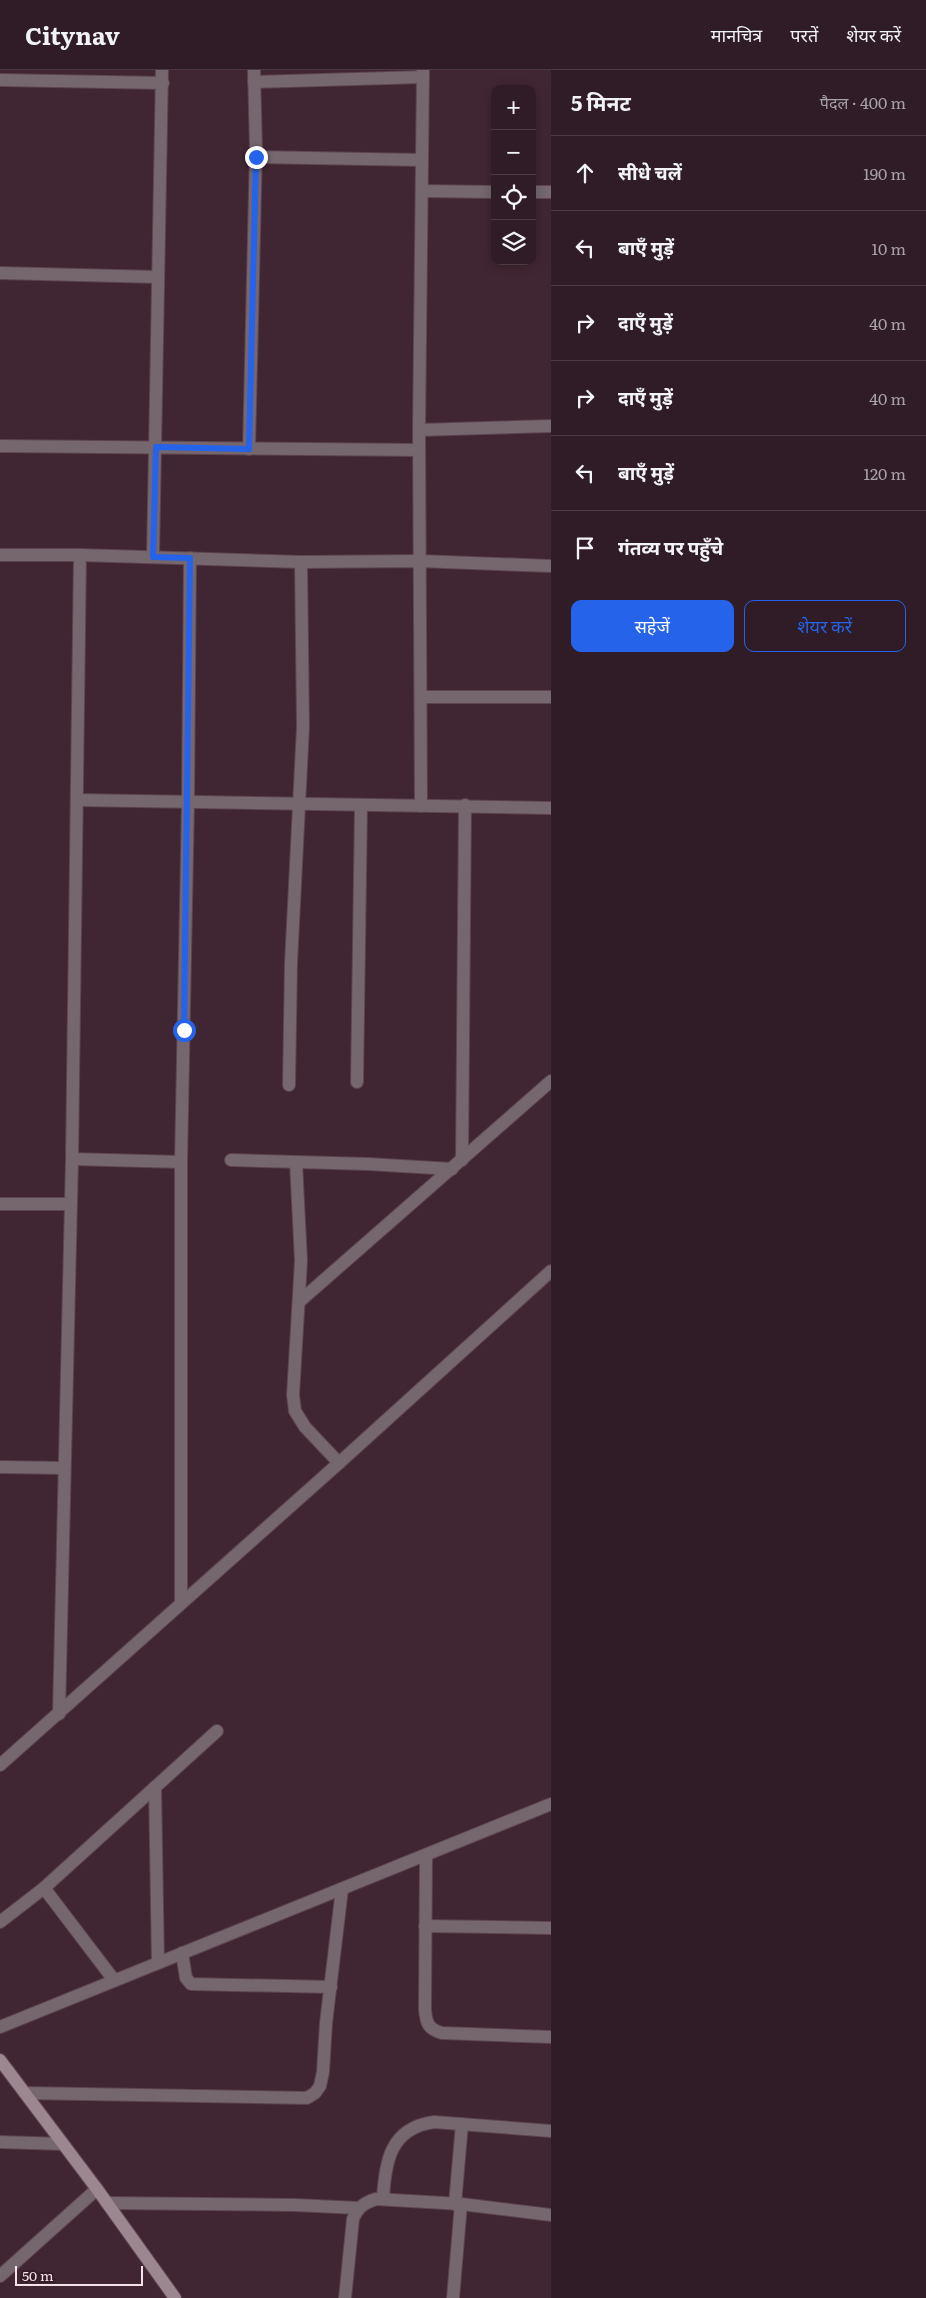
<!DOCTYPE html>
<html lang="hi">
<head>
<meta charset="utf-8">
<style>
  :root { --surface:#301c26; --page:#38252e; --text:#f1f3f6; --muted:#a8a1a7; --line:#4b3a43; --accent:#2563eb }
  body { margin:0; font-family:Literata,"Noto Sans Devanagari",serif; background:var(--page); color:var(--text) }
  .controls { position:absolute; right:15px; top:15px; display:grid; overflow:hidden; border-radius:10px; box-shadow:0 2px 12px #0003 }
  .controls button { width:45px; height:45px; display:grid; place-items:center; padding:0; border:0; border-bottom:1px solid var(--line); background:var(--surface); color:var(--text); font:25px sans-serif }
  .scale { position:absolute; left:15px; bottom:12px; width:128px; box-sizing:border-box; padding-left:5px; border:2px solid #f4e2e9; border-top:0; font-size:14px; line-height:18px; white-space:nowrap; color:#f4e2e9; -webkit-text-stroke:4px #351c28; paint-order:stroke }
  .stop { position:absolute; width:15px; height:15px; margin:-11px; border:4px solid #2563eb; border-radius:50%; background:#fff }
  .stop.end { background:#2563eb; border-color:#fff; box-shadow:0 1px 5px #0008 }
  .list { margin:0; padding:0; list-style:none }
  h2 { display:flex; justify-content:space-between; align-items:center; height:65px; margin:0; padding:0 20px; font-size:21px }
  h2 small { font-size:16px; font-weight:400; color:var(--muted) }
  .list li { display:grid; grid-template-columns:32px 1fr auto; gap:15px; align-items:center; box-sizing:border-box; height:75px; padding:0 20px; border-top:1px solid var(--line) }
  .list b { display:block; font-size:19px; white-space:nowrap }
  .list em { font-size:16px; font-style:normal; color:var(--muted) }
  .actions { display:flex; gap:10px; padding:15px 20px }
  .actions a { flex:1; padding:11px 0; border:1px solid var(--accent); border-radius:10px; text-align:center; font-size:18px; color:var(--accent) }
  .actions .main { background:var(--accent); color:#fff }
  .icon { flex:none; width:28px; height:28px; fill:none; stroke:currentColor; stroke-width:2; stroke-linecap:round; stroke-linejoin:round }
  .map { position:relative; flex:none; width:551px; height:2228px; overflow:hidden }
  header { display:flex; align-items:center; gap:30px; box-sizing:border-box; height:70px; padding:0 25px; background:var(--surface); border-bottom:1px solid var(--line) }
  header strong { font-size:24px }
  nav { display:flex; gap:28px; margin-inline-start:auto; font-size:18px }
  main { display:flex }
  aside { flex:1; background:var(--surface) }
  .map>svg:first-child { display:block }
  .lines { fill:none; stroke-linecap:round; stroke-linejoin:round }
  .street-casing { stroke:#5d444f; stroke-width:14 }
  .secondary-casing { stroke:#5d444f; stroke-width:14 }
  .street { stroke:#75676d; stroke-width:12 }
  .secondary { stroke:#9c8690; stroke-width:12 }
  .route { stroke:#2563eb; stroke-width:6 }
</style>
</head>
<body>
<header>
<strong>Citynav</strong>
<nav><a>मानचित्र</a><a>परतें</a><a>शेयर करें</a></nav>
</header>
<main>
<div class="map">
<svg width="551" height="2228" viewBox="0 0 551 2228">
  <rect width="100%" height="100%" fill="#402632"/>
  <g class="lines">
    <!-- street casing -->
    <g class="street-casing">
      <g id="street">
        <polyline points="0,10 163,13"/>
        <polyline points="254,12 423,7"/>
        <polyline points="256,87 422,90"/>
        <polyline points="422,121 495,122"/>
        <polyline points="532,122 551,122"/>
        <polyline points="0,203 158,207"/>
        <polyline points="419,360 551,356"/>
        <polyline points="0,376 419,380"/>
        <polyline points="249,379 256,79 254,0"/>
        <polyline points="0,485 80,485 301,492 419,491 551,496"/>
        <polyline points="153,487 162,0"/>
        <polyline points="421,627 551,627"/>
        <polyline points="77,730 551,738"/>
        <polyline points="421,736 419,360 423,0"/>
        <polyline points="357,1012 361,736"/>
        <polyline points="289,1015 291,893 303,657 301,492"/>
        <polyline points="72,1089 181,1092"/>
        <polyline points="231,1090 368,1094 452,1099"/>
        <polyline points="462,1090 465,735"/>
        <polyline points="296,1092 301,1191 293,1325 295,1341 305,1357 339,1393"/>
        <polyline points="0,1134 70,1134"/>
        <polyline points="300,1231 551,1011"/>
        <polyline points="0,1397 64,1398"/>
        <polyline points="181,1533 181,1092 188,732 190,488"/>
        <polyline points="59,1644 72,1089 80,485"/>
        <polyline points="0,1695 339,1393 551,1201"/>
        <polyline points="155,1717 158,1893"/>
        <path d="M426,1786L425,1939C426,1953 428,1959 442,1963L551,1967"/>
        <polyline points="44,1818 114,1910"/>
        <polyline points="0,1852 44,1818 217,1661"/>
        <polyline points="425,1856 551,1858"/>
        <polyline points="182,1883 186,1908 191,1914 331,1917"/>
        <polyline points="0,1957 551,1734"/>
        <polyline points="25,2023 307,2028 315,2023 320,2016 323,2002 326,1953 342,1819"/>
        <polyline points="0,2072 63,2074"/>
        <path d="M383,2129C385,2092 390,2058 434,2052L551,2061"/>
        <polyline points="107,2133 295,2135 358,2138"/>
        <polyline points="455,2134 462,2054"/>
        <polyline points="0,2206 97,2119"/>
        <path d="M345,2228L353,2149C358,2137 364,2133 376,2129L461,2134L551,2145"/>
        <polyline points="453,2228 461,2134"/>
      </g>
    </g>
    <!-- secondary casing -->
    <g class="secondary-casing">
      <polyline id="secondary" points="0,1990 97,2119 175,2228"/>
    </g>
    <!-- street -->
    <use href="#street" class="street"/>
    <!-- secondary -->
    <use href="#secondary" class="secondary"/>
  </g>
  <g class="lines">
    <!-- route -->
    <polyline class="route" points="184,960 190,488 153,487 156,377 249,379 256,87"/>
  </g>
</svg>
<div class="controls">
<button>+</button>
<button>−</button>
<button><svg class="icon" aria-label="locate" viewBox="0 0 24 24"><circle cx="12" cy="12" r="6"/><path d="M12 2v4M12 18v4M2 12h4M18 12h4"/></svg></button>
<button><svg class="icon" aria-label="layers" viewBox="0 0 24 24"><path d="M12 4l9 5-9 5-9-5zM3 14l9 5 9-5"/></svg></button>
</div>
<div class="scale">50 m</div>
<div class="stop" style="left:184px;top:960px"></div>
<div class="stop end" style="left:256px;top:87px"></div>
</div>
<aside>
<h2>5 मिनट<small>पैदल · 400 m</small></h2>
<ul class="list">
<li><svg class="icon" aria-label="ahead" viewBox="0 0 24 24"><path d="M12 20V5M6 11l6-6 6 6"/></svg><div><b>सीधे चलें</b></div><em>190 m</em></li>
<li><svg class="icon" aria-label="left" viewBox="0 0 24 24"><path d="M17 20v-9H6M10 6l-5 5 5 5"/></svg><div><b>बाएँ मुड़ें</b></div><em>10 m</em></li>
<li><svg class="icon" aria-label="right" viewBox="0 0 24 24"><path d="M7 20v-9h11M14 6l5 5-5 5"/></svg><div><b>दाएँ मुड़ें</b></div><em>40 m</em></li>
<li><svg class="icon" aria-label="right" viewBox="0 0 24 24"><path d="M7 20v-9h11M14 6l5 5-5 5"/></svg><div><b>दाएँ मुड़ें</b></div><em>40 m</em></li>
<li><svg class="icon" aria-label="left" viewBox="0 0 24 24"><path d="M17 20v-9H6M10 6l-5 5 5 5"/></svg><div><b>बाएँ मुड़ें</b></div><em>120 m</em></li>
<li><svg class="icon" aria-label="arrive" viewBox="0 0 24 24"><path d="M6 21V4h12l-3 4 3 4H6"/></svg><div><b>गंतव्य पर पहुँचे</b></div></li>
</ul>
<div class="actions"><a class="main">सहेजें</a><a>शेयर करें</a></div>
</aside>
</main>
</body>
</html>
